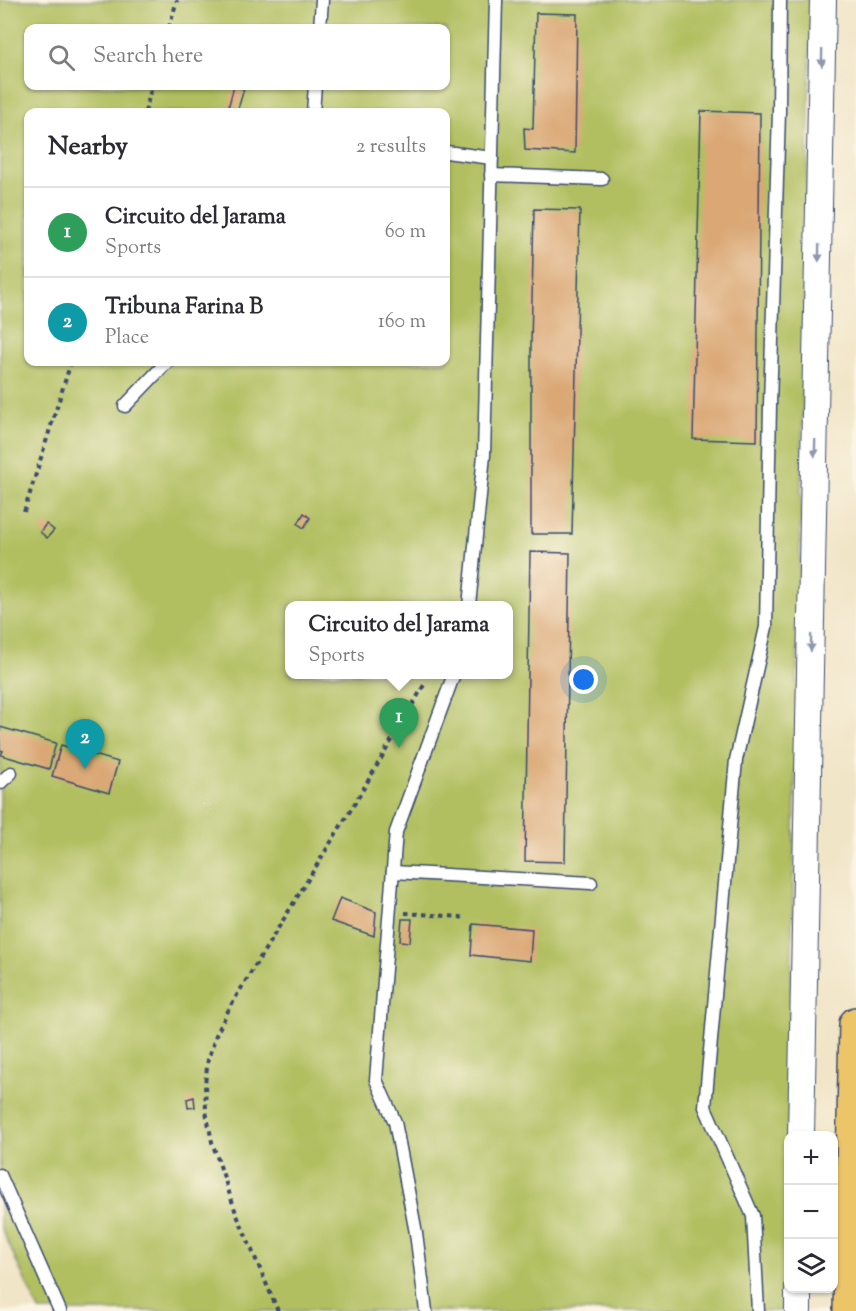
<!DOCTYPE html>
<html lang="en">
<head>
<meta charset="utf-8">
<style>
  :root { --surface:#fff; --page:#f2f2f3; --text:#2b2b33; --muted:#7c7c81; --line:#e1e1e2; --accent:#1f6fb2 }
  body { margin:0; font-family:"Sorts Mill Goudy",serif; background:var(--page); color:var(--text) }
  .controls { position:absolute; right:18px; bottom:18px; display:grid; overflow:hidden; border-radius:12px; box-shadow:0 2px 4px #0004 }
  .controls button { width:54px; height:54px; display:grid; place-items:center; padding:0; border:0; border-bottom:2px solid var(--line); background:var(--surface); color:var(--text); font:30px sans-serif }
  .you { position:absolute; left:584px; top:680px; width:21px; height:21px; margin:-15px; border:4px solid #fff; border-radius:50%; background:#1a73e8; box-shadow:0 0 0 9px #1a73e833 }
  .badge { display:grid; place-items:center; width:39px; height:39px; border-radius:50%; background:var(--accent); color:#fff; font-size:20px; font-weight:700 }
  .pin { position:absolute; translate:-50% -50px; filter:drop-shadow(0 2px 3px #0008) }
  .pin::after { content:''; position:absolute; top:32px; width:21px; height:18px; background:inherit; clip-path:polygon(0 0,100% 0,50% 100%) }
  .popup { position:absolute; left:285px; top:601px; width:228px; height:78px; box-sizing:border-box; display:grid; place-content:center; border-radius:12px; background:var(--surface); filter:drop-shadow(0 2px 4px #0005); font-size:20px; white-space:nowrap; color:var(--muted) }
  .popup b { font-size:22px; color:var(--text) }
  .popup::after { content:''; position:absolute; left:50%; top:100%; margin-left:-12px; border:12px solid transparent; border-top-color:var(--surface) }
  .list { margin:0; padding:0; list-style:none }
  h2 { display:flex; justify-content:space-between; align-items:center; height:78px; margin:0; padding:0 24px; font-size:26px }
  h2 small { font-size:20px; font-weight:400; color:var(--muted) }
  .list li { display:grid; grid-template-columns:39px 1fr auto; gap:18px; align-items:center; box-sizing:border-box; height:90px; padding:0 24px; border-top:2px solid var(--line) }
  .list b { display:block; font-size:22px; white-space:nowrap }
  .list p { margin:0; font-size:20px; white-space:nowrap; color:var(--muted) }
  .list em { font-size:20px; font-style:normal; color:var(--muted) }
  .icon { flex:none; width:33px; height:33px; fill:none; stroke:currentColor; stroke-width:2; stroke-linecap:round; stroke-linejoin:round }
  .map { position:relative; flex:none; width:856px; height:1311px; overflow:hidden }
  .search { position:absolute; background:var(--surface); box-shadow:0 2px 4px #0004; left:24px; top:24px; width:426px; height:66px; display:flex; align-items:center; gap:15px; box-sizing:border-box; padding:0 21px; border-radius:12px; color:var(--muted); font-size:22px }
  .panel { position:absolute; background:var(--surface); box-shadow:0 2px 4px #0004; left:24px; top:108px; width:426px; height:258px; border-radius:12px }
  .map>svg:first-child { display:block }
  .green { fill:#b1bf61; stroke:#667760; stroke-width:1.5; fill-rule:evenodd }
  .building { fill:#daa774 }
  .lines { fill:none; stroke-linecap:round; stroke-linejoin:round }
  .service-casing { stroke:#3b4a6e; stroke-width:15 }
  .minor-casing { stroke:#3b4a6e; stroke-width:28 }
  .motorway-casing { stroke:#3b4a6e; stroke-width:36 }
  .path { stroke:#3b4a6e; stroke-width:4; stroke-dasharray:4.5 4.5; stroke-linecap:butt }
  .service { stroke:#fff; stroke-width:12 }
  .minor { stroke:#fff; stroke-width:26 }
  .motorway { stroke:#edc569; stroke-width:33 }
  .oneway { fill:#8d97ae }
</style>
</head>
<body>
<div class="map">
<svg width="856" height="1311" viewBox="0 0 856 1311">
  <rect width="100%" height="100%" fill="#fcf5e5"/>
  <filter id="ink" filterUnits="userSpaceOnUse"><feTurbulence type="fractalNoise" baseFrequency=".0167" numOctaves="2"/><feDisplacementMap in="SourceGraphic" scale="12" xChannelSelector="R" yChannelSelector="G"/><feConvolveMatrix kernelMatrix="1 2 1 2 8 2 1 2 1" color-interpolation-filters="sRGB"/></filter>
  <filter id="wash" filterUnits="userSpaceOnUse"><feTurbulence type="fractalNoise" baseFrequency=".008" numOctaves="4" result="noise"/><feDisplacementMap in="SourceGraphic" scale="24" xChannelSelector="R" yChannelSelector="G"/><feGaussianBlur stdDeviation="1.35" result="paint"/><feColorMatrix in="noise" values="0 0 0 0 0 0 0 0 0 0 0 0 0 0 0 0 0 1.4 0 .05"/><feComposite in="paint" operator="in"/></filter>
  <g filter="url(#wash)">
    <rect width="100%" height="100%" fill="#f1e5c7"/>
    <!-- green -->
    <path class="green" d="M0,0H811L788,1136L789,1311H39L0,1225ZM28,28H446V86H28ZM28,112H446V362H28ZM290,606H508V674H290Z"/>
    <g id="blocks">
      <!-- building -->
      <g class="building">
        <polygon points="536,13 577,14 575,153 525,150 524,128 533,129"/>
        <polygon points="234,86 244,89 237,112 227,112"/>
        <polygon points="701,111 760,113 757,441 693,439"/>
        <polygon points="534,209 580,210 572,534 531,534 531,345"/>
        <polygon points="304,513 310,518 304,528 298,524"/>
        <polygon points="46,524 54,530 47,538 40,532"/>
        <polygon points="530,552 570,553 565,862 525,861"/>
        <polygon points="0,727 56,743 49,769 1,755 3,751 0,750"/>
        <polygon points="61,745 118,762 109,793 52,776"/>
        <polygon points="340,898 376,912 374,936 331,921"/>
        <polygon points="402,919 412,919 410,942 400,941"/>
        <polygon points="473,924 532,929 530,961 471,955"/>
        <polygon points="194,1097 195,1107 188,1108 187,1099"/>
      </g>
    </g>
  </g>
  <g filter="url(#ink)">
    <use href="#blocks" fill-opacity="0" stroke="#3b4a6e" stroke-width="1.5"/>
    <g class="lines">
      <!-- service casing -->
      <g class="service-casing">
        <g id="service">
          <polyline points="320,28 322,0"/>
          <polyline points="313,112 315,86"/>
          <polyline points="446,152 492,158"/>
          <polyline points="491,175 602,179"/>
          <polyline points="125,406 167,362"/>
          <polyline points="469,606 484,455 496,0"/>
          <polyline points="0,783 11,773"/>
          <polyline points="393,872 591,883"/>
          <polyline points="0,1175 60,1311"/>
          <polyline points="426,1311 416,1233 395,1122 376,1080 396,832 454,674"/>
          <polyline points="758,1311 753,1216 705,1107 736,760 766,627 770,405 779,112 780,0"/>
        </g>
      </g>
      <!-- minor casing -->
      <g class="minor-casing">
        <g id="minor">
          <polyline points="801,1136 823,0"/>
          <polyline points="798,1311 798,1288"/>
        </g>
      </g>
      <!-- motorway casing -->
      <g class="motorway-casing">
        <polyline id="motorway" points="850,1311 856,1024"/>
      </g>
      <!-- path -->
      <g class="path">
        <polyline points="169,28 177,0"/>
        <polyline points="145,112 152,86"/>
        <polyline points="24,512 71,362"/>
        <polyline points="405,913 461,917 460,923"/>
        <polyline points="278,1311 236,1213 212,1142 206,1111 205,1084 208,1059 216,1035 231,1005 358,798 424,685"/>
      </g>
      <!-- service -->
      <use href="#service" class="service"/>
      <!-- minor -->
      <use href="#minor" class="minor"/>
      <!-- motorway -->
      <use href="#motorway" class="motorway"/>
    </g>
    <!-- one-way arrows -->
    <defs><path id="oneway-solid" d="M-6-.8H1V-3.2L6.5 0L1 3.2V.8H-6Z" transform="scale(1.5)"/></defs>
    <g class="oneway">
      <use href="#oneway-solid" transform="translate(822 58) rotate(91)"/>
      <use href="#oneway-solid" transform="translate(819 253) rotate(91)"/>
      <use href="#oneway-solid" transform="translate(815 448) rotate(91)"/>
      <use href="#oneway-solid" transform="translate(811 643) rotate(91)"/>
    </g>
  </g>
</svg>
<div class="controls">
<button>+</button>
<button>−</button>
<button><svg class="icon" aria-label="layers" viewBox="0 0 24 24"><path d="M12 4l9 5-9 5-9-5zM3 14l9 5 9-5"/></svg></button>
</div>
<div class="you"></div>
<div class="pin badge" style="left:399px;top:748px;background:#2e9e5b">1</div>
<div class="popup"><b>Circuito del Jarama</b>Sports</div>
<div class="pin badge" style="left:85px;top:769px;background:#0f9aa8">2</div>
<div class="search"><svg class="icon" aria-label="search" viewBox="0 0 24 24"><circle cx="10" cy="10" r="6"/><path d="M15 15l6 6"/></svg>Search here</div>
<section class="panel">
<h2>Nearby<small>2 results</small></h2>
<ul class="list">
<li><span class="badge" style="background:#2e9e5b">1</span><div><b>Circuito del Jarama</b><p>Sports</p></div><em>60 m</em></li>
<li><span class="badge" style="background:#0f9aa8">2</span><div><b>Tribuna Farina B</b><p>Place</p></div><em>160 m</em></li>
</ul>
</section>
</div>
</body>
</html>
